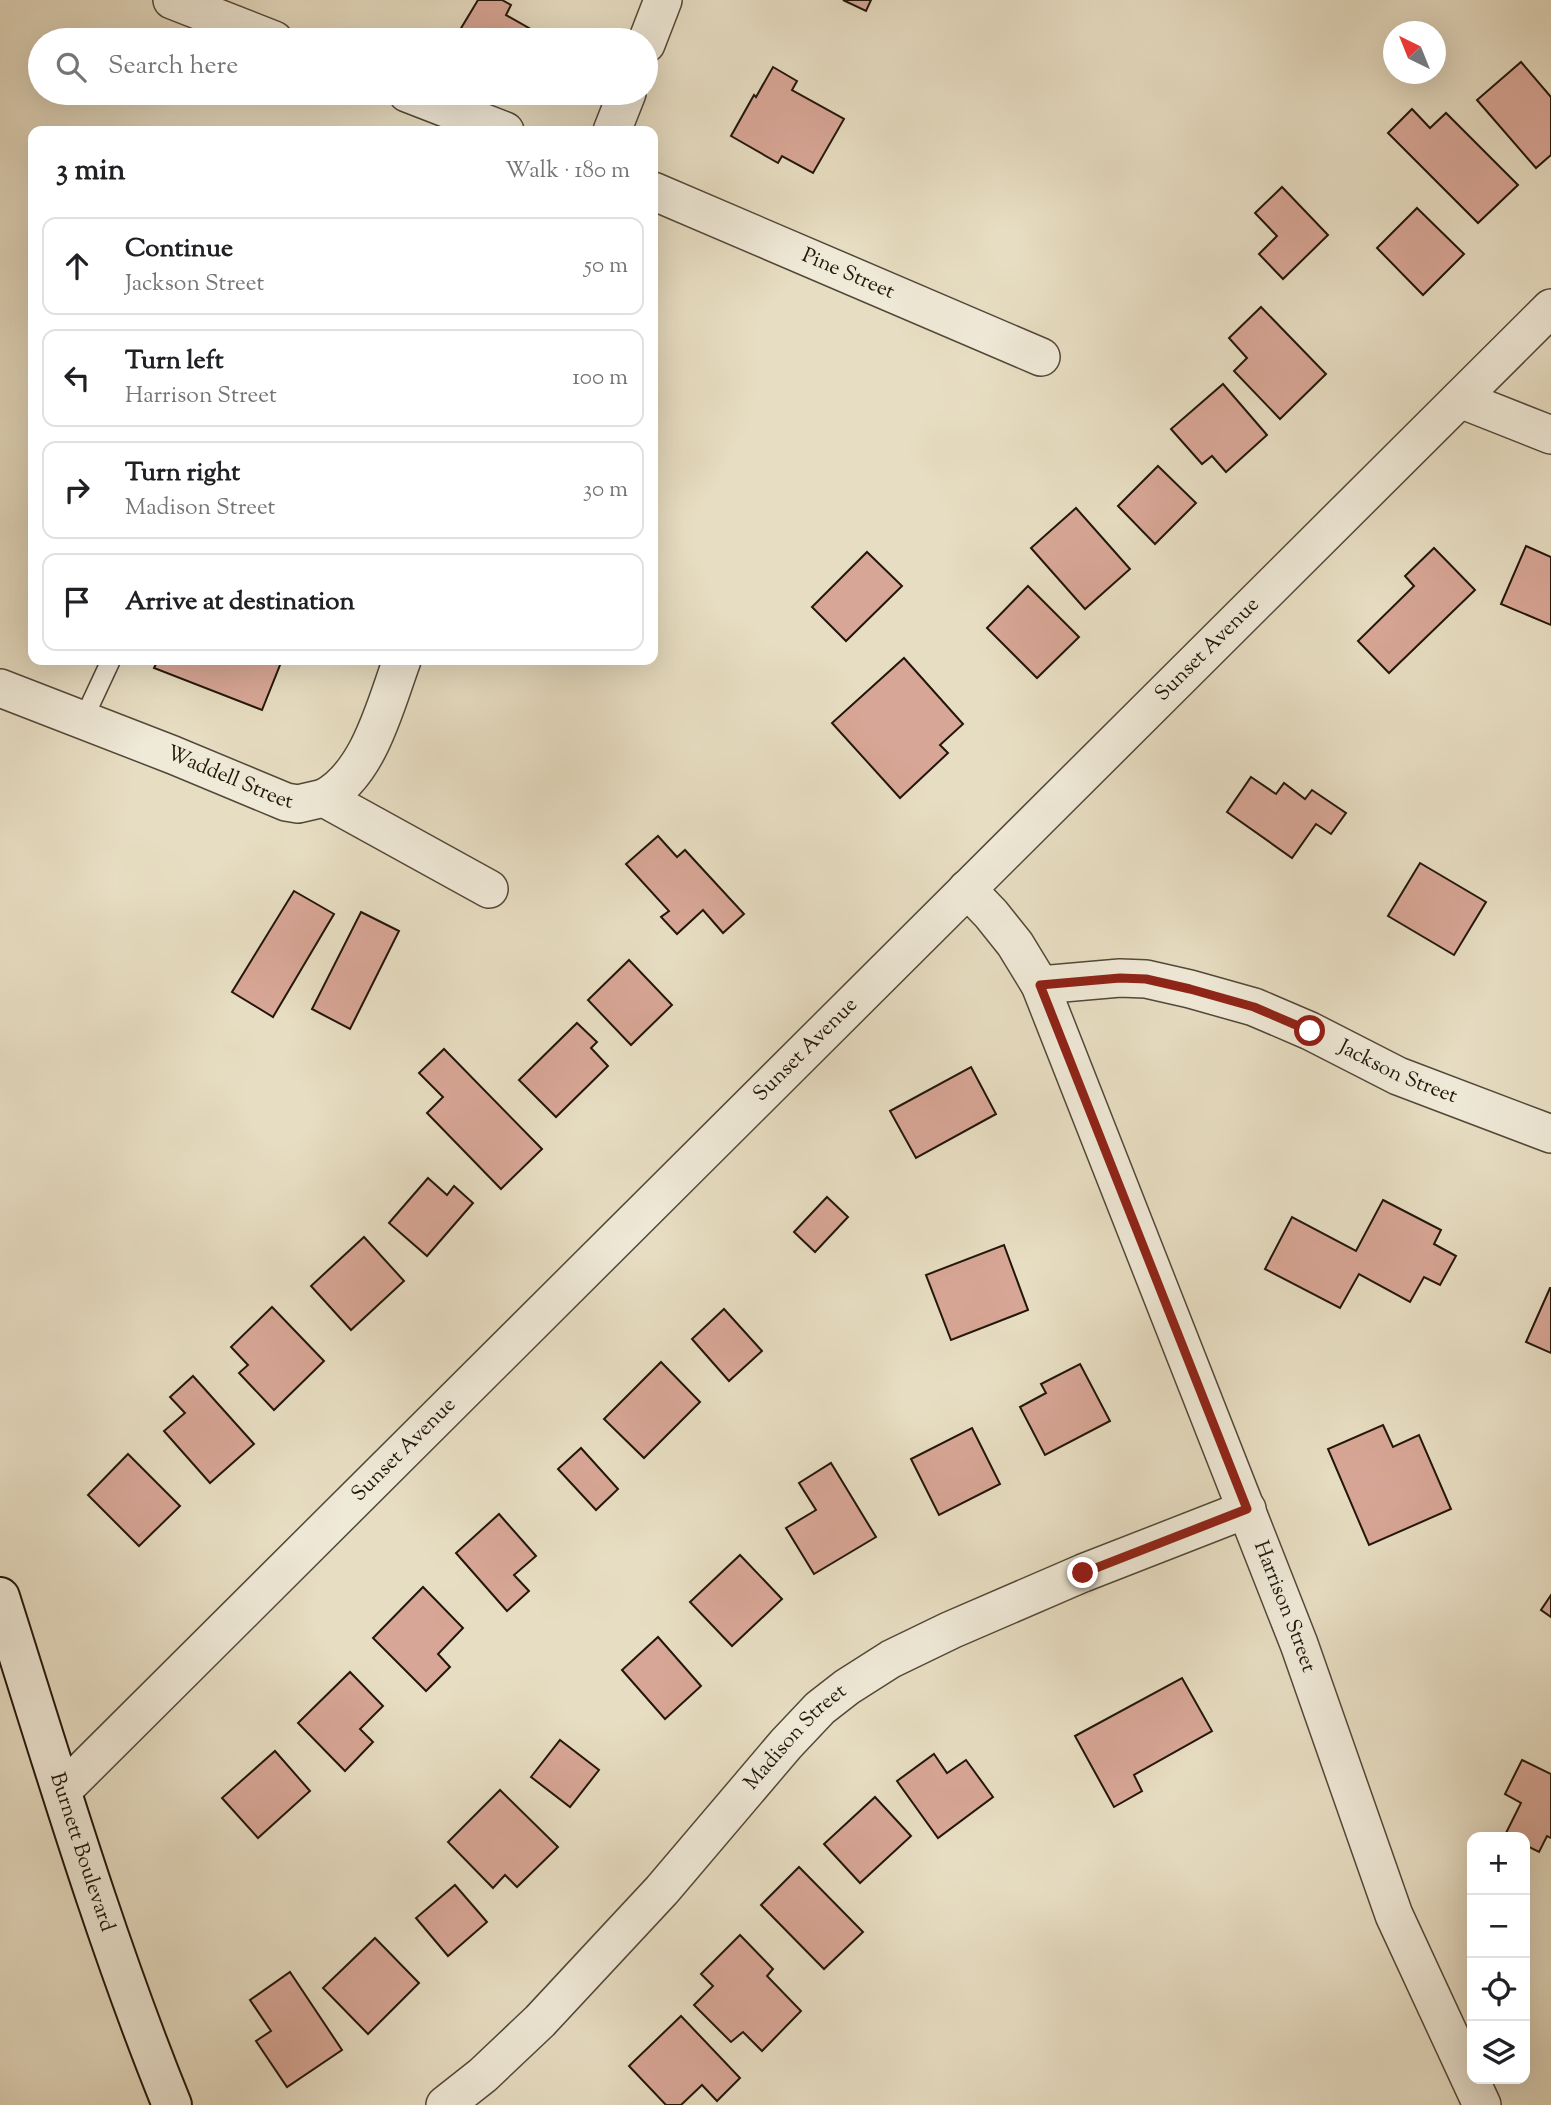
<!DOCTYPE html>
<html lang="en">
<head>
<meta charset="utf-8">
<style>
  :root { --surface:#fff; --page:#f6f6f6; --text:#202124; --muted:#757577; --line:#e0e0e0 }
  body { margin:0; font-family:"Sorts Mill Goudy",serif; background:var(--page); color:var(--text) }
  .controls { position:absolute; right:21px; bottom:21px; display:grid; overflow:hidden; border-radius:14px; box-shadow:0 7px 28px #0002 }
  .controls button { width:63px; height:63px; display:grid; place-items:center; padding:0; border:0; border-bottom:2px solid var(--line); background:var(--surface); color:var(--text); font:35px sans-serif }
  .compass { position:absolute; left:1383px; top:21px; width:63px; height:63px; border-radius:50%; background:var(--surface); box-shadow:0 7px 28px #0002; rotate:317deg }
  .stop { position:absolute; width:21px; height:21px; margin:-16px; border:5px solid #8f2418; border-radius:50%; background:#fff }
  .stop.end { background:#8f2418; border-color:#fff; box-shadow:0 2px 7px #0008 }
  .list { margin:0; padding:0; list-style:none }
  h2 { display:flex; justify-content:space-between; align-items:center; height:91px; margin:0; padding:0 28px; font-size:30px }
  h2 small { font-size:23px; font-weight:400; color:var(--muted) }
  .list li { display:grid; grid-template-columns:46px 1fr auto; gap:21px; align-items:center; box-sizing:border-box; height:98px; margin:0 14px 14px; padding:0 14px; border:2px solid var(--line); border-radius:14px }
  .list b { display:block; font-size:26px; white-space:nowrap }
  .list p { margin:0; font-size:23px; white-space:nowrap; color:var(--muted) }
  .list em { font-size:23px; font-style:normal; color:var(--muted) }
  .icon { flex:none; width:38px; height:38px; fill:none; stroke:currentColor; stroke-width:2; stroke-linecap:round; stroke-linejoin:round }
  .map { position:relative; flex:none; width:1551px; height:2105px; overflow:hidden }
  .search { position:absolute; background:var(--surface); box-shadow:0 7px 28px #0002; left:28px; top:28px; width:630px; height:77px; display:flex; align-items:center; gap:18px; box-sizing:border-box; padding:0 24px; border-radius:38px; color:var(--muted); font-size:26px }
  .panel { position:absolute; background:var(--surface); box-shadow:0 7px 28px #0002; left:28px; top:126px; width:630px; height:539px; border-radius:14px }
  .map>svg:first-child { display:block }
  .building { fill:#d8a696; stroke:#22160a; stroke-width:2 }
  .lines { fill:none; stroke-linecap:round; stroke-linejoin:round }
  .lane-casing { stroke:#534838; stroke-width:21 }
  .street-casing { stroke:#534838; stroke-width:40 }
  .secondary-casing { stroke:#22160a; stroke-width:42 }
  .lane { stroke:#efe9d7; stroke-width:18 }
  .street { stroke:#efe9d7; stroke-width:37 }
  .secondary { stroke:#efe9d7; stroke-width:38 }
  .route { stroke:#8f2418; stroke-width:9 }
  .labels { text-anchor:middle; dominant-baseline:central; stroke-width:5; stroke-linejoin:round; paint-order:stroke }
  .street-label { font-size:21px; fill:#22160a; stroke:#efe9d7 }
</style>
</head>
<body>
<div class="map">
<svg width="1551" height="2105" viewBox="0 0 1551 2105">
  <rect width="100%" height="100%" fill="#e7ddc2"/>
  <filter id="stains"><feTurbulence type="fractalNoise" baseFrequency=".00286" numOctaves="4"/><feColorMatrix values="0 0 0 0 .2 0 0 0 0 .09 0 0 0 0 .02 0 0 0 .5 -.17"/></filter>
  <radialGradient id="worn" r=".72"><stop offset=".6" stop-color="#630" stop-opacity="0"/><stop offset="1" stop-color="#630" stop-opacity=".3"/></radialGradient>
  <!-- building -->
  <g class="building">
    <polygon points="478,0 502,0 511,5 506,15 550,40 466,40 457,35"/>
    <polygon points="843,0 871,0 866,11"/>
    <polygon points="1521,62 1551,97 1551,155 1536,168 1477,100"/>
    <polygon points="773,67 797,81 792,90 844,119 813,173 782,156 778,163 731,136 754,95 756,97"/>
    <polygon points="1412,109 1430,128 1446,113 1518,185 1478,223 1388,133"/>
    <polygon points="1282,187 1328,235 1283,279 1259,254 1277,236 1255,213"/>
    <polygon points="1417,208 1464,254 1423,295 1377,248"/>
    <polygon points="1261,307 1326,374 1280,419 1234,371 1247,358 1229,338"/>
    <polygon points="1223,384 1267,435 1226,472 1212,456 1202,464 1171,429"/>
    <polygon points="1158,466 1196,503 1155,544 1118,506"/>
    <polygon points="1076,508 1130,569 1085,609 1031,548"/>
    <polygon points="1526,546 1551,557 1551,625 1501,604"/>
    <polygon points="1434,548 1475,590 1389,673 1358,641 1414,586 1405,576"/>
    <polygon points="867,552 902,586 846,641 812,607"/>
    <polygon points="1028,586 1079,637 1037,678 987,628"/>
    <polygon points="904,658 963,724 940,745 948,753 900,798 832,723"/>
    <polygon points="158,660 282,660 262,710 154,668"/>
    <polygon points="1251,777 1276,794 1284,783 1305,799 1312,790 1346,813 1331,834 1316,824 1292,858 1227,812"/>
    <polygon points="658,836 677,857 685,850 744,914 723,933 703,910 677,934 661,917 669,911 626,864"/>
    <polygon points="1420,863 1486,902 1454,955 1388,916"/>
    <polygon points="294,891 334,914 273,1017 232,992"/>
    <polygon points="361,912 399,931 350,1029 312,1009"/>
    <polygon points="629,960 672,1005 631,1045 588,1000"/>
    <polygon points="577,1023 597,1042 591,1048 608,1066 556,1117 519,1080"/>
    <polygon points="444,1049 542,1149 501,1189 427,1113 443,1097 419,1073"/>
    <polygon points="971,1067 996,1114 916,1158 890,1111"/>
    <polygon points="428,1178 447,1195 454,1186 473,1203 427,1256 389,1223"/>
    <polygon points="827,1197 848,1217 815,1252 794,1232"/>
    <polygon points="1383,1200 1441,1230 1434,1244 1456,1256 1440,1285 1424,1277 1410,1302 1359,1274 1340,1308 1265,1269 1292,1217 1356,1251"/>
    <polygon points="364,1237 404,1281 351,1330 311,1286"/>
    <polygon points="1004,1245 1028,1310 951,1340 926,1275"/>
    <polygon points="1550,1288 1551,1288 1551,1353 1526,1342"/>
    <polygon points="272,1307 324,1361 274,1410 239,1373 248,1365 231,1347"/>
    <polygon points="724,1309 762,1351 729,1381 692,1339"/>
    <polygon points="661,1362 700,1402 644,1458 604,1419"/>
    <polygon points="1080,1364 1110,1421 1045,1455 1020,1407 1046,1393 1041,1384"/>
    <polygon points="193,1376 254,1444 210,1483 164,1431 185,1413 170,1397"/>
    <polygon points="1383,1425 1393,1447 1419,1435 1451,1509 1369,1545 1328,1449"/>
    <polygon points="972,1428 1000,1484 939,1515 911,1459"/>
    <polygon points="581,1448 618,1489 596,1510 558,1469"/>
    <polygon points="128,1454 180,1506 139,1546 88,1495"/>
    <polygon points="831,1463 876,1537 814,1574 786,1528 816,1510 799,1483"/>
    <polygon points="499,1514 536,1556 514,1575 529,1591 507,1611 456,1553"/>
    <polygon points="740,1555 782,1599 732,1646 690,1602"/>
    <polygon points="423,1587 463,1628 438,1654 450,1667 426,1691 373,1638"/>
    <polygon points="1551,1595 1551,1617 1541,1610"/>
    <polygon points="658,1637 701,1686 665,1719 622,1670"/>
    <polygon points="350,1672 383,1706 360,1729 373,1742 345,1771 298,1723"/>
    <polygon points="1182,1678 1212,1731 1134,1775 1142,1791 1114,1807 1075,1736"/>
    <polygon points="560,1740 599,1770 570,1807 531,1777"/>
    <polygon points="275,1751 310,1791 258,1838 222,1798"/>
    <polygon points="934,1754 947,1773 966,1760 993,1797 938,1838 897,1781"/>
    <polygon points="1522,1760 1551,1774 1551,1838 1547,1836 1539,1852 1525,1845 1525,1837 1510,1837 1505,1835 1521,1803 1505,1794"/>
    <polygon points="500,1790 558,1847 517,1887 505,1875 493,1888 448,1842"/>
    <polygon points="875,1797 911,1836 860,1883 824,1844"/>
    <polygon points="799,1867 863,1932 824,1969 761,1905"/>
    <polygon points="455,1885 487,1922 448,1956 416,1918"/>
    <polygon points="740,1935 773,1969 767,1976 801,2011 762,2051 743,2032 731,2042 694,2005 713,1986 701,1974"/>
    <polygon points="375,1938 419,1983 368,2034 323,1988"/>
    <polygon points="290,1972 342,2050 287,2087 256,2041 271,2031 250,2000"/>
    <polygon points="681,2016 740,2078 717,2101 702,2085 681,2105 666,2105 629,2066"/>
  </g>
  <g class="lines">
    <!-- lane casing -->
    <g class="lane-casing">
      <polyline id="lane" points="83,720 111,660"/>
    </g>
    <!-- street casing -->
    <g class="street-casing">
      <g id="street">
        <polyline points="172,0 274,40"/>
        <polyline points="646,44 663,0"/>
        <polyline points="407,93 505,131"/>
        <polyline points="612,131 627,93"/>
        <path id="s1" d="M653,191L1041,357"/>
        <polyline points="1460,399 1551,435"/>
        <path id="s2" d="M0,688L173,755L286,802L298,804L324,798L489,889"/>
        <path d="M324,798C369,774 385,706 402,660"/>
        <path id="s3" d="M967,889L991,914L1015,944L1040,985L1299,1644L1394,1915L1482,2105"/>
        <path id="s4" d="M1040,985L1120,978L1146,979L1190,989L1254,1007L1310,1031L1398,1076L1551,1134"/>
        <path id="s5" d="M62,1791L1551,308"/>
        <path id="s6" d="M445,2105L483,2075L540,2021L662,1890L786,1744L820,1708L847,1687L891,1659L951,1630L1083,1573L1247,1509"/>
      </g>
    </g>
    <!-- secondary casing -->
    <g class="secondary-casing">
      <g id="secondary">
        <path id="s7" d="M0,1597C54,1767 105,1940 172,2105"/>
      </g>
    </g>
    <!-- lane -->
    <use href="#lane" class="lane"/>
    <!-- street -->
    <use href="#street" class="street"/>
    <!-- secondary -->
    <use href="#secondary" class="secondary"/>
  </g>
  <g class="lines">
    <!-- route -->
    <polyline class="route" points="1083,1573 1247,1509 1040,985 1120,978 1146,979 1190,989 1254,1007 1310,1031"/>
  </g>
  <g class="labels">
    <!-- street labels -->
    <g class="street-label">
      <text stroke="none"><textPath href="#s1" startOffset="212">Pine Street</textPath></text>
      <text stroke="none"><textPath href="#s5" startOffset="1617">Sunset Avenue</textPath></text>
      <text stroke="none"><textPath href="#s2" startOffset="247">Waddell Street</textPath></text>
      <text stroke="none"><textPath href="#s5" startOffset="1050">Sunset Avenue</textPath></text>
      <text stroke="none"><textPath href="#s4" startOffset="376">Jackson Street</textPath></text>
      <text stroke="none"><textPath href="#s5" startOffset="483">Sunset Avenue</textPath></text>
      <text stroke="none"><textPath href="#s3" startOffset="789">Harrison Street</textPath></text>
      <text stroke="none"><textPath href="#s6" startOffset="509">Madison Street</textPath></text>
      <text stroke="none"><textPath href="#s7" startOffset="268">Burnett Boulevard</textPath></text>
    </g>
  </g>
  <rect width="100%" height="100%" filter="url(#stains)"/>
  <rect width="100%" height="100%" fill="url(#worn)"/>
</svg>
<div class="controls">
<button>+</button>
<button>−</button>
<button><svg class="icon" aria-label="locate" viewBox="0 0 24 24"><circle cx="12" cy="12" r="6"/><path d="M12 2v4M12 18v4M2 12h4M18 12h4"/></svg></button>
<button><svg class="icon" aria-label="layers" viewBox="0 0 24 24"><path d="M12 4l9 5-9 5-9-5zM3 14l9 5 9-5"/></svg></button>
</div>
<svg class="compass" viewBox="-18 -18 36 36"><path d="M0-13l5 13h-10z" fill="#e53935"/><path d="M0 13l5-13h-10z" fill="#757577"/></svg>
<div class="stop" style="left:1310px;top:1031px"></div>
<div class="stop end" style="left:1083px;top:1573px"></div>
<div class="search"><svg class="icon" aria-label="search" viewBox="0 0 24 24"><circle cx="10" cy="10" r="6"/><path d="M15 15l6 6"/></svg>Search here</div>
<section class="panel">
<h2>3 min<small>Walk · 180 m</small></h2>
<ul class="list">
<li><svg class="icon" aria-label="ahead" viewBox="0 0 24 24"><path d="M12 20V5M6 11l6-6 6 6"/></svg><div><b>Continue</b><p>Jackson Street</p></div><em>50 m</em></li>
<li><svg class="icon" aria-label="left" viewBox="0 0 24 24"><path d="M17 20v-9H6M10 6l-5 5 5 5"/></svg><div><b>Turn left</b><p>Harrison Street</p></div><em>100 m</em></li>
<li><svg class="icon" aria-label="right" viewBox="0 0 24 24"><path d="M7 20v-9h11M14 6l5 5-5 5"/></svg><div><b>Turn right</b><p>Madison Street</p></div><em>30 m</em></li>
<li><svg class="icon" aria-label="arrive" viewBox="0 0 24 24"><path d="M6 21V4h12l-3 4 3 4H6"/></svg><div><b>Arrive at destination</b></div></li>
</ul>
</section>
</div>
</body>
</html>
